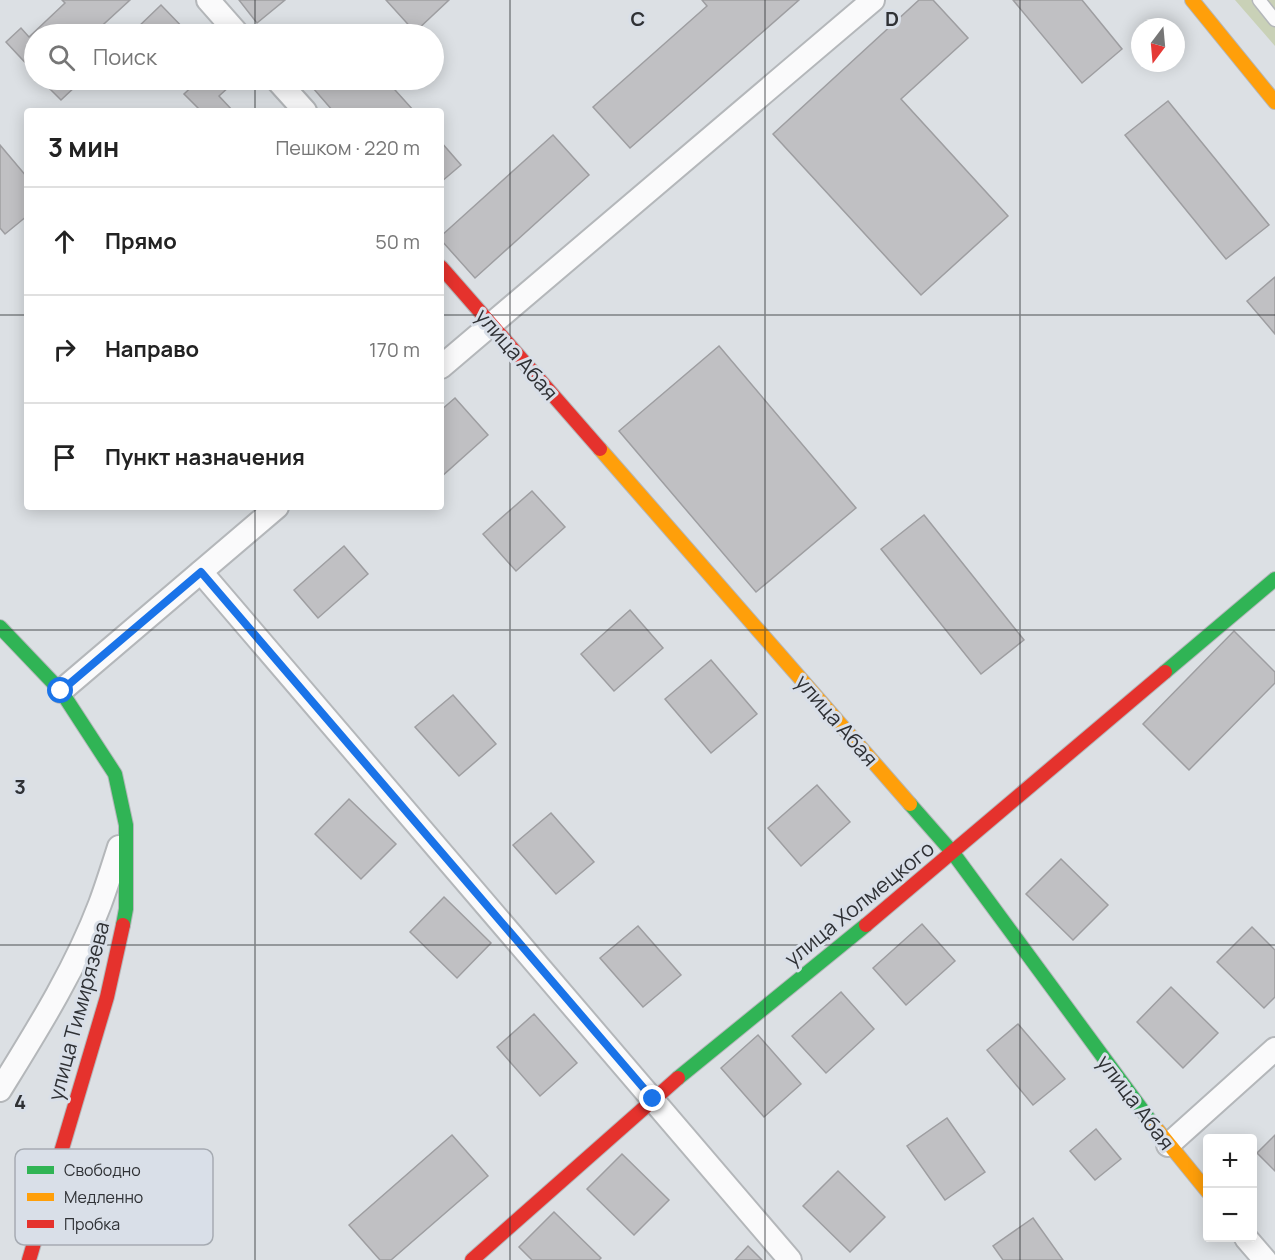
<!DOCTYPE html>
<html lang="ru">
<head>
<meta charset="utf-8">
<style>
  :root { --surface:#fff; --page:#f6f6f6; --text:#222; --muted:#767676; --line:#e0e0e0 }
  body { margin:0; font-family:Manrope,sans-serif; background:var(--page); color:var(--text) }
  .controls { position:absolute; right:18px; bottom:18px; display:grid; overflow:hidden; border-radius:6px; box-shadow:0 3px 15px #0003 }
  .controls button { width:54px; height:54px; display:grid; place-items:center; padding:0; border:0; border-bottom:2px solid var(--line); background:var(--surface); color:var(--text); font:30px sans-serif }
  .compass { position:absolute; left:1131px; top:18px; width:54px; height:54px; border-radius:50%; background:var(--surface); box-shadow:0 3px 15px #0003; rotate:196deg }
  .stop { position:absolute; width:18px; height:18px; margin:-14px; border:4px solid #1a73e8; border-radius:50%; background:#fff }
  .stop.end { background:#1a73e8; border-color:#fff; box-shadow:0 2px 6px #0008 }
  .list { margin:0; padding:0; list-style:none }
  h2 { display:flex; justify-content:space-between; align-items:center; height:78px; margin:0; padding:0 24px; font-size:26px }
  h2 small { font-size:20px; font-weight:400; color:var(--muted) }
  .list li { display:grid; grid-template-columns:39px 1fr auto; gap:18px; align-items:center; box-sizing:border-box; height:108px; padding:0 24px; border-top:2px solid var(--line) }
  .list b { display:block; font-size:22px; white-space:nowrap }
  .list em { font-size:20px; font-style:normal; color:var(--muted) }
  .icon { flex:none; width:33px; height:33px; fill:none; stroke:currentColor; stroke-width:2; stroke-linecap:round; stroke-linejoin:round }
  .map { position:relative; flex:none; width:1275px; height:1260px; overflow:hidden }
  .search { position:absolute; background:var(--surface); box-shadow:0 3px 15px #0003; left:24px; top:24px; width:420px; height:66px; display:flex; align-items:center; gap:15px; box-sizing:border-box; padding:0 21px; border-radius:33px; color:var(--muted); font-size:22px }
  .panel { position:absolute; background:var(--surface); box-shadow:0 3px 15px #0003; left:24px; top:108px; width:420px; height:402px; border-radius:6px }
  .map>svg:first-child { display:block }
  .green { fill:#c9d1b7 }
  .building { fill:#c0c0c3; stroke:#9e9ea1; stroke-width:1.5 }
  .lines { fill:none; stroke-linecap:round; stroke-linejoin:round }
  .lane-casing { stroke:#b4b7ba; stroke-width:15 }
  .street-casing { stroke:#b4b7ba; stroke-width:26 }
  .fast-casing { stroke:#b4b7ba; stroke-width:16 }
  .slow-casing { stroke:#b4b7ba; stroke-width:16 }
  .jam-casing { stroke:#b4b7ba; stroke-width:16 }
  .lane { stroke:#fafafb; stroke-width:12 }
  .street { stroke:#fafafb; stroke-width:22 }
  .fast { stroke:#30b455; stroke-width:14 }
  .slow { stroke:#ff9f0a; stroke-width:14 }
  .jam { stroke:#e5322d; stroke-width:14 }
  .route { stroke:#1a73e8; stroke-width:8 }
  .grid { fill:none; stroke:#2f3135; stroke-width:1.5; stroke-opacity:0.55 }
  .labels { text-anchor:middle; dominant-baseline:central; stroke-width:6; stroke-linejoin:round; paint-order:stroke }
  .street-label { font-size:21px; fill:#2f3135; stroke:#d9dfe8 }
  .key { fill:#d9dfe8; stroke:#a6abb2; stroke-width:1.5 }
  .key-label { font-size:16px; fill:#2f3135 }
  .grid-label { font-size:20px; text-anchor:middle; font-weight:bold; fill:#2f3135; stroke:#d9dfe8; stroke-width:6; stroke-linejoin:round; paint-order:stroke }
</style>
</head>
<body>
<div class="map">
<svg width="1275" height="1260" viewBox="0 0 1275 1260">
  <rect width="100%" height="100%" fill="#dce0e4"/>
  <!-- green -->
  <polygon class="green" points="1235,0 1275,0 1275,46"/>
  <!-- building -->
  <g class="building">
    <polygon points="62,0 130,0 93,34 34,34 34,72 6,42 21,28 29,37 65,3"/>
    <polygon points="239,0 285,0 257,23"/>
    <polygon points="386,0 449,0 415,32"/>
    <polygon points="702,0 799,0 630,148 593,107 707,6"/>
    <polygon points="919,0 933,0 968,38 901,99 1008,216 921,295 773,134"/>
    <polygon points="1013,0 1082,0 1122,49 1082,83"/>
    <polygon points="161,5 189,34 141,34 136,29"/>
    <polygon points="41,80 75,80 79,83 61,100"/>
    <polygon points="199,80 225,80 231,85 219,96 233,111 197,111 199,109 184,94"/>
    <polygon points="306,80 386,80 414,111 333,111"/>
    <polygon points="1168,101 1269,225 1226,259 1125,135"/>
    <polygon points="553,135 589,175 475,278 441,240 441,236"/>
    <polygon points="441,142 461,165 441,182"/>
    <polygon points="0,145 27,177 27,216 5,234 0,228"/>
    <polygon points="1275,277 1275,334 1247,301"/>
    <polygon points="719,346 856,508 756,592 619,431"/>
    <polygon points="455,398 488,435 441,477 441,410"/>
    <polygon points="532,491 565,527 516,571 483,534"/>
    <polygon points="924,515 1024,640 981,674 881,549"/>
    <polygon points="344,546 368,574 318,618 294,590"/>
    <polygon points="630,610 663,648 614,691 581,654"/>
    <polygon points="1234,631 1275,672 1275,683 1189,770 1143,724"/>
    <polygon points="711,660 757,714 711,753 665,699"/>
    <polygon points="453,695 496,744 459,776 415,727"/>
    <polygon points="817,785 850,822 801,866 768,828"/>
    <polygon points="349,799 396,844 361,879 315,834"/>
    <polygon points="551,813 594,862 556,894 513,845"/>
    <polygon points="1061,859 1108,905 1073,940 1026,894"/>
    <polygon points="444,897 491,943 457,978 410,932"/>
    <polygon points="922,924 955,961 906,1005 873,968"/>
    <polygon points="638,926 681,975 643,1007 600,958"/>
    <polygon points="1252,927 1275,950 1275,997 1264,1008 1217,962"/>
    <polygon points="1171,987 1218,1033 1183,1068 1137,1022"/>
    <polygon points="841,992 874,1029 826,1073 792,1036"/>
    <polygon points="534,1014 577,1063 540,1096 497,1047"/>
    <polygon points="1018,1024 1065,1079 1033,1105 987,1050"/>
    <polygon points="758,1035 801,1084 764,1117 721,1068"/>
    <polygon points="947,1118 985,1172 945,1200 907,1146"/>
    <polygon points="1096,1129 1121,1159 1095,1180 1070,1151"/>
    <polygon points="452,1135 488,1176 391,1260 380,1260 349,1225"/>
    <polygon points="1275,1135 1275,1171 1257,1153"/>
    <polygon points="622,1154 669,1200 634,1235 587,1189"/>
    <polygon points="838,1171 885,1217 850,1252 803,1206"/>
    <polygon points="554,1212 601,1258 599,1260 532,1260 519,1247"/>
    <polygon points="1033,1218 1063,1260 1003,1260 993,1246"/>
    <polygon points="748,1246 762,1260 735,1260"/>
  </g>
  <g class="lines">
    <!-- lane casing -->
    <g class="lane-casing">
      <polyline id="lane" points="1259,0 1275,20"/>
    </g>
    <!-- street casing -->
    <g class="street-casing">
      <g id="street">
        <polyline points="208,0 238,34"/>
        <polyline points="277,80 305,111"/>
        <polyline points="441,367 873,0"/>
        <polyline points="201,572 790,1260"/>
        <polyline points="61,691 277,507"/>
        <path d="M0,1090C37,1030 75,970 100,904C107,885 113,866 119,847"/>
        <polyline points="1168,1145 1275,1049"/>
        <polyline points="1246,1238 1265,1260"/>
      </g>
    </g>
    <!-- fast casing -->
    <g class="fast-casing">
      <g id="fast">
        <polyline points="0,627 61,691 115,774 126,825 126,909 123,925"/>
        <polyline points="1165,672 1275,579"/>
        <polyline points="910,804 953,853 1151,1122"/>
        <polyline points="678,1078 866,925"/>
      </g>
    </g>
    <!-- slow casing -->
    <g class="slow-casing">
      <g id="slow">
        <polyline points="1192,0 1275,102"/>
        <polyline points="600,449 910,804"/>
        <polyline points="1151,1122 1208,1192"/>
      </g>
    </g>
    <!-- jam casing -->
    <g class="jam-casing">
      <g id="jam">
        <polyline points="441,267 600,449"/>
        <polyline points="866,925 1165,672"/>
        <polyline points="29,1260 107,997 123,925"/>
        <polyline points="472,1260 678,1078"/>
      </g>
    </g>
    <!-- lane -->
    <use href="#lane" class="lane"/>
    <!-- street -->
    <use href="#street" class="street"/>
    <!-- fast -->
    <use href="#fast" class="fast"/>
    <!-- slow -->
    <use href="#slow" class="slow"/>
    <!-- jam -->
    <use href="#jam" class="jam"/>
  </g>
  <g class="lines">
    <!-- route -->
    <polyline class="route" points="61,691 201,572 653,1099"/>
  </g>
  <!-- grid -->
  <path class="grid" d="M255,0V34M510,0V1260M765,0V1260M1020,0V1260M255,80V111M0,315H27M441,315H1275M255,507V1260M0,630H1275M0,945H1275"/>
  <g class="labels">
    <!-- street labels -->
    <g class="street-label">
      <text transform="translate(517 354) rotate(49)">улица Абая</text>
      <text transform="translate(837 720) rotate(49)">улица Абая</text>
      <text transform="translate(859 903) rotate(-39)">улица Холмецкого</text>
      <text transform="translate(78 1011) rotate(-75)">улица Тимирязева</text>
      <text transform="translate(1136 1102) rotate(53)">улица Абая</text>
    </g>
  </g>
  <!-- legend -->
  <rect x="15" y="1149" width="198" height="96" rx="9" class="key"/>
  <rect x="27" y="1166" width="27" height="8" fill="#30b455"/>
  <rect x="27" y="1193" width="27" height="8" fill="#ff9f0a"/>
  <rect x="27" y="1220" width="27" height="8" fill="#e5322d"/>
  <g class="key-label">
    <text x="64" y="1176">Свободно</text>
    <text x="64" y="1203">Медленно</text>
    <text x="64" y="1230">Пробка</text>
  </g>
  <g class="grid-label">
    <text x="638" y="26">C</text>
    <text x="892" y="26">D</text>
    <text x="20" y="794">3</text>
    <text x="20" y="1109">4</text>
  </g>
</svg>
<div class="controls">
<button>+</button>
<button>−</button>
</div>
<svg class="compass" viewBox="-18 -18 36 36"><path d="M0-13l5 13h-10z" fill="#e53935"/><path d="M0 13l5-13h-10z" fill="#767676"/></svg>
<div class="stop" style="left:61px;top:691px"></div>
<div class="stop end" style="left:653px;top:1099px"></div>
<div class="search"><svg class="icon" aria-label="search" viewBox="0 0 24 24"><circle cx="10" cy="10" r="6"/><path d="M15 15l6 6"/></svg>Поиск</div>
<section class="panel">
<h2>3 мин<small>Пешком · 220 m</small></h2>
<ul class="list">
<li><svg class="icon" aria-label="ahead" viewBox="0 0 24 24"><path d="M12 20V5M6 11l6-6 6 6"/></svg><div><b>Прямо</b></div><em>50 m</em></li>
<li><svg class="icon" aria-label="right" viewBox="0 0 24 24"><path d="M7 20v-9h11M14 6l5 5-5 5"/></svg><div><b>Направо</b></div><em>170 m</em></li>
<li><svg class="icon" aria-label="arrive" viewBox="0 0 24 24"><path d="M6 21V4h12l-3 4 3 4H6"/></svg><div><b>Пункт назначения</b></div></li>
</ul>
</section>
</div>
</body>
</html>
